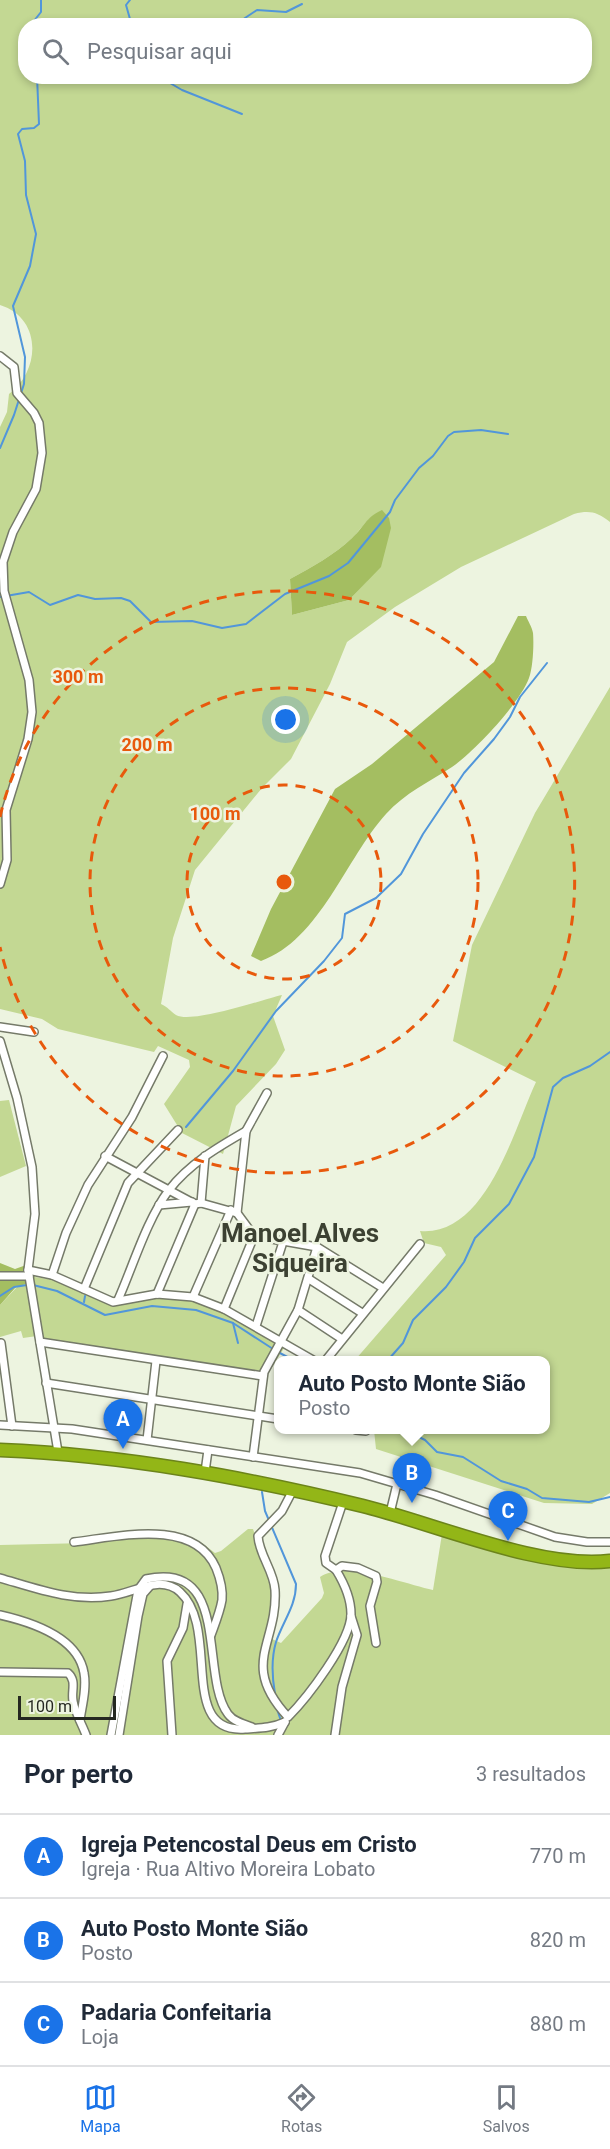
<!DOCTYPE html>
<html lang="pt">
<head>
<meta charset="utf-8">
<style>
  :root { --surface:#fff; --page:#f2f2f3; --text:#1f2937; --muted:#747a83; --line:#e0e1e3; --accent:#1a73e8 }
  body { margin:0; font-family:Roboto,sans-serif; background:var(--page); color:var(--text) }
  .scale { position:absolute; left:18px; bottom:15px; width:98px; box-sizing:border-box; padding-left:6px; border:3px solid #252821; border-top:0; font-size:16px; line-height:21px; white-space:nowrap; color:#252821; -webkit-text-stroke:4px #edf4e0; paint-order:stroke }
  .you { position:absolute; left:286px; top:720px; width:21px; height:21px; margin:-15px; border:4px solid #fff; border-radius:50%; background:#1a73e8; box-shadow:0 0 0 9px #1a73e833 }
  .badge { display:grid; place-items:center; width:39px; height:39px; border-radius:50%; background:var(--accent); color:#fff; font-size:20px; font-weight:700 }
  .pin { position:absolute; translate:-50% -50px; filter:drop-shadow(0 2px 3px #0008) }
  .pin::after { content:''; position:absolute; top:32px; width:21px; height:18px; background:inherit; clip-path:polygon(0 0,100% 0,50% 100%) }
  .popup { position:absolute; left:274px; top:1356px; width:276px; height:78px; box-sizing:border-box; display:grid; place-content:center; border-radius:12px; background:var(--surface); filter:drop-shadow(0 2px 4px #0005); font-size:20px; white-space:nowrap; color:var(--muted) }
  .popup b { font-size:22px; color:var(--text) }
  .popup::after { content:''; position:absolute; left:50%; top:100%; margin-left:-12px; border:12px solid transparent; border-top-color:var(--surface) }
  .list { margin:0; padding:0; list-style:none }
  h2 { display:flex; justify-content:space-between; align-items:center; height:78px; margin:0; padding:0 24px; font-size:26px }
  h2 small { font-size:20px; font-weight:400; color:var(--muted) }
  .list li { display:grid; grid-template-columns:39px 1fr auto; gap:18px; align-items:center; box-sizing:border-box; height:84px; padding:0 24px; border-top:2px solid var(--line) }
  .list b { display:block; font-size:22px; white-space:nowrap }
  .list p { margin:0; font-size:20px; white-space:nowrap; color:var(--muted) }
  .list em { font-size:20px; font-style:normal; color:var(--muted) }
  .icon { flex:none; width:33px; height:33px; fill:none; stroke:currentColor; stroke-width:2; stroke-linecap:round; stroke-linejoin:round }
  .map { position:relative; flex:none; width:610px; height:1735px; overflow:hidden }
  .search { position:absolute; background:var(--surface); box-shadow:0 3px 9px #0003; left:18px; right:18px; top:18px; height:66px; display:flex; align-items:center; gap:15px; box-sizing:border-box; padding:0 21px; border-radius:24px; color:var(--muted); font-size:22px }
  .sheet { height:330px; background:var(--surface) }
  nav { display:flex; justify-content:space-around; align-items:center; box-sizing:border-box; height:84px; border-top:2px solid var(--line); background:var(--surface); font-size:16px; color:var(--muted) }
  nav a { display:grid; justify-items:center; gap:3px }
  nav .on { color:var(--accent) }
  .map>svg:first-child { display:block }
  .green { fill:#c3d893; fill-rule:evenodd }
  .forest { fill:#a4be61 }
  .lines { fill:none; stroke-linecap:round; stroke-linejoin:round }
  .stream { stroke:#5196da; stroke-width:2 }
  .street-casing { stroke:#757a69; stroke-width:10 }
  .highway-casing { stroke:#6c841a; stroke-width:15 }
  .street { stroke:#fff; stroke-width:7 }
  .highway { stroke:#93b617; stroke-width:12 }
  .ring { fill:none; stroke:#e8590c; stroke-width:3; stroke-dasharray:10 8 }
  .labels { text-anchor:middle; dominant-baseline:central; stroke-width:5; stroke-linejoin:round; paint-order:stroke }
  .district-label { font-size:26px; font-weight:bold; fill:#3c4132; stroke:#edf4e0 }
  .centre { fill:#e8590c; stroke:#edf4e0; stroke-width:3 }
  .ring-label { font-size:18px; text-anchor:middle; font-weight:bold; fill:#e8590c; stroke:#edf4e0; stroke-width:5; stroke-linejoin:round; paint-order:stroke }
</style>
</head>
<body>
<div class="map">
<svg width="610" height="1735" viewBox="0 0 610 1735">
  <rect width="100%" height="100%" fill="#edf4e0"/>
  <!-- green -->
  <g class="green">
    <path d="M0,0H610V522C597,512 590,510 574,514L461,567L395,607L347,642L330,684L291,759L262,788L195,870L173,938L161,1004C168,1007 170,1011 176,1015C192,1024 261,1000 282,995L273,1016L285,1050L276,1064L236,1106L223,1154L182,1133L164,1104L190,1067L189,1060L158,1046L154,1052L58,1029L42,1019L0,1009V427L7,412L9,394C41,370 42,318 0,305ZM26,26H584V76H26ZM383,511L367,581L349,600L292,615L290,579C312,567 334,555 352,538C364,527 367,516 383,511Z"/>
    <path d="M610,687V1493L592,1504L544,1503L376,1449L374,1430H546V1360H355L446,1255L441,1247L424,1243L420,1231C486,1237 514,1129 536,1082L453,1041L472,945L535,813Z"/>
    <polygon points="9,1100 26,1166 0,1177 0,1101"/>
    <polygon points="35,1277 60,1281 114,1304 148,1297 199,1302 217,1307 286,1345 269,1372 60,1342 37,1336 23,1338 21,1331 0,1337 0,1305 17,1287 30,1283"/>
    <path d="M248,1529H253L271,1582L273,1601L266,1633L272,1639L281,1643L322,1598L324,1593L320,1577C344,1560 405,1584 433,1590L442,1534C490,1548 561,1574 610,1567V1735H0V1545L87,1543L134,1534L181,1536L202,1543L215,1553L221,1551Z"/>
  </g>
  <!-- forest -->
  <g class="forest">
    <path d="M382,510L389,518L391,528L381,567L349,600L292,615L290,579C312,567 334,555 352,538C365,526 365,518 382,510Z"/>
    <path d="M518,616H526C528,621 532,627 533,633C534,644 533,668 529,678C520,703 474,752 452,767C429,782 405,793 386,814C346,858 320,940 261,961L251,956L271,909L335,789L372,764L494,662Z"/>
    <polygon points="0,1263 15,1269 29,1264 35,1277 30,1283 16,1287 0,1305"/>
  </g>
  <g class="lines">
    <!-- stream -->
    <g class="stream">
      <polyline points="130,0 126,5 132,26"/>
      <polyline points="130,21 149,26"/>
      <polyline points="30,26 41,12 41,0"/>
      <polyline points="233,26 257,10 286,12 302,4"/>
      <polyline points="158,76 182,90 242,114"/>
      <polyline points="38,82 47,76"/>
      <polyline points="0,448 14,415 24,384 25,357 13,306 30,266 36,234 26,195 25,161 18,134 22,129 34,128 39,124 37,76"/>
      <polyline points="0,597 29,592 50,605 78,595 95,599 121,598 130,601 151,622 192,621 222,628 246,624 285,594 329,576 348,563 390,512 395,500 419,468 433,456 448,436 454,432 481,430 508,434"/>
      <polyline points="186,1127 233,1071 276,1011 324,961 342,938 345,914 376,898 401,874 423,834 464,773 494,739 510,717 520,697 547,663"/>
      <polyline points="33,1285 57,1291 105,1315 152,1306 196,1310 233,1323 273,1349"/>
      <polyline points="0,1296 14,1287 27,1285"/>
      <polyline points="84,1302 85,1296"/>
      <polyline points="233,1323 238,1343"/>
      <polyline points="278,1352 293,1360"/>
      <polyline points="388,1360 403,1343 413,1320 446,1287 464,1262 475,1238 509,1204 534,1157 553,1087 563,1078 590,1066 610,1052"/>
      <polyline points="405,1430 425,1440 437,1452 463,1457 501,1481 527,1489 542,1498 589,1502 610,1497"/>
      <path d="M262,1492L265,1511L296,1584C296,1606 283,1621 276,1642C271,1659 272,1677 275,1694"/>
      <polyline points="277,1709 281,1721"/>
    </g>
    <!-- street casing -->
    <g class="street-casing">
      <g id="street">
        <polyline points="0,356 14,367 17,393 34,413 39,423 42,453 36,489 13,532 3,562 4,591 29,680 32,712 28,739 6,810 7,860 0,884"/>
        <polyline points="0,1027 34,1032"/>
        <polyline points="0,1041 17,1098 32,1167 35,1214 28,1270 58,1452"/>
        <polyline points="105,1156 195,1204 201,1203 237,1213 254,1236 317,1247 383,1288"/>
        <polyline points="201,1203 205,1156"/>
        <polyline points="159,1205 192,1202"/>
        <polyline points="237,1213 246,1131 267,1093"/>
        <polyline points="28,1270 52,1275 113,1302 157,1294 193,1297 224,1309 313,1360"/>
        <polyline points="52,1275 66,1233 88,1185 132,1117 163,1056"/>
        <polyline points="0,1276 29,1276"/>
        <polyline points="309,1279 362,1313"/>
        <polyline points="84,1289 128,1183 178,1130"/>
        <polyline points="157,1294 195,1204"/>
        <polyline points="193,1297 231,1210"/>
        <path d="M118,1300C133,1266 147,1219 169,1190C189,1164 218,1147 246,1131"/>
        <polyline points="224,1309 254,1236"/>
        <polyline points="298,1310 342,1339"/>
        <polyline points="256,1326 283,1242"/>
        <polyline points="40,1342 263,1376"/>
        <polyline points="1,1343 12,1426"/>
        <polyline points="326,1360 420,1244"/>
        <polyline points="46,1383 278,1419"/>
        <polyline points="0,1425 72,1429 360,1473 435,1495 555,1537 587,1542 610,1542"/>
        <polyline points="356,1430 366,1431"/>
        <polyline points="147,1440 156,1361"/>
        <polyline points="253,1457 264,1372 298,1310 317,1247"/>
        <polyline points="205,1472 208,1450"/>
        <path d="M293,1490L282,1511L258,1536C259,1555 274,1571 275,1590C278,1644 239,1664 288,1717C307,1698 351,1641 351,1614C351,1598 344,1583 336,1570L342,1566L358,1568L376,1576L377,1582L370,1606L376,1643"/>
        <polyline points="390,1513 397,1484"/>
        <path d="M74,1542C117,1537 194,1517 216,1568C220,1578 223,1589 222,1600C220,1612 215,1624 211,1635"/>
        <polyline points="336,1570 326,1563 325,1556 343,1502"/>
        <path d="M0,1578C38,1589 72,1602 111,1596C134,1593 160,1574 180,1592C221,1629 177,1734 245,1729C260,1728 272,1728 285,1722"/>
        <path d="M0,1615C31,1622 78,1637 84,1673C87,1688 82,1706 80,1720"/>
        <path d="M0,1672L68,1673C77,1681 71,1691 73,1701C75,1713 82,1724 86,1735"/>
        <path d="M111,1735L138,1590L146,1579C232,1560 199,1675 228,1714C233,1721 243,1724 252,1727"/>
        <polyline points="119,1735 138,1616 143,1594 150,1586"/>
        <polyline points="172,1735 167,1661 183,1628 187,1604"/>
        <polyline points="278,1735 285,1722"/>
        <polyline points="335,1735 342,1687 357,1635 351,1616"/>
      </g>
    </g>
    <!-- highway casing -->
    <g class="highway-casing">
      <path id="highway" d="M0,1450C123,1455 243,1477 363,1506C433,1523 541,1570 610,1561"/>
    </g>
    <!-- street -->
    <use href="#street" class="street"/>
    <!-- highway -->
    <use href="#highway" class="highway"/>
  </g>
  <!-- distance rings -->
  <g class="ring">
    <circle cx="284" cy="882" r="97"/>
    <circle cx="284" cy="882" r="194"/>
    <path d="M0 817A291 291 0 1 1 0 947"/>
  </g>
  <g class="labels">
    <!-- district labels -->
    <g class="district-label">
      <text x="300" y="1233">Manoel Alves<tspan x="300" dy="30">Siqueira</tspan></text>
    </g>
  </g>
  <circle cx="284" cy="882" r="9" class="centre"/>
  <g class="ring-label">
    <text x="78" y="683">300 m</text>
    <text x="147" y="751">200 m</text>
    <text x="215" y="820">100 m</text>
  </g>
</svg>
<div class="scale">100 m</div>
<div class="you"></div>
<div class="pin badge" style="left:123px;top:1449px">A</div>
<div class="pin badge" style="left:412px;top:1503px">B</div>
<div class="popup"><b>Auto Posto Monte Sião</b>Posto</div>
<div class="pin badge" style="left:508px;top:1541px">C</div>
<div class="search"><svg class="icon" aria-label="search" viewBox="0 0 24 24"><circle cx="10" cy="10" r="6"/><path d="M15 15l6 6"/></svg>Pesquisar aqui</div>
</div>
<section class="sheet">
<h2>Por perto<small>3 resultados</small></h2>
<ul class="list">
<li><span class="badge">A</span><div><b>Igreja Petencostal Deus em Cristo</b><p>Igreja · Rua Altivo Moreira Lobato</p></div><em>770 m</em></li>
<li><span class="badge">B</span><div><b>Auto Posto Monte Sião</b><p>Posto</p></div><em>820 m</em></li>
<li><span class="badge">C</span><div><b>Padaria Confeitaria</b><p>Loja</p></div><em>880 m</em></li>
</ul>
</section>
<nav>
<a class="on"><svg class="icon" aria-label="map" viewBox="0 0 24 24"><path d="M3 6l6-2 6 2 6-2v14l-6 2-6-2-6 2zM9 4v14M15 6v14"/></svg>Mapa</a>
<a><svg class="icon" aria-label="directions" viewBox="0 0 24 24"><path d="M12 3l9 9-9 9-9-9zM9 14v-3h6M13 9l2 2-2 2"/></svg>Rotas</a>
<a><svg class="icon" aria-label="saved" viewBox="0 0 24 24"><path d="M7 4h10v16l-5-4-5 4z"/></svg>Salvos</a>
</nav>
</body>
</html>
